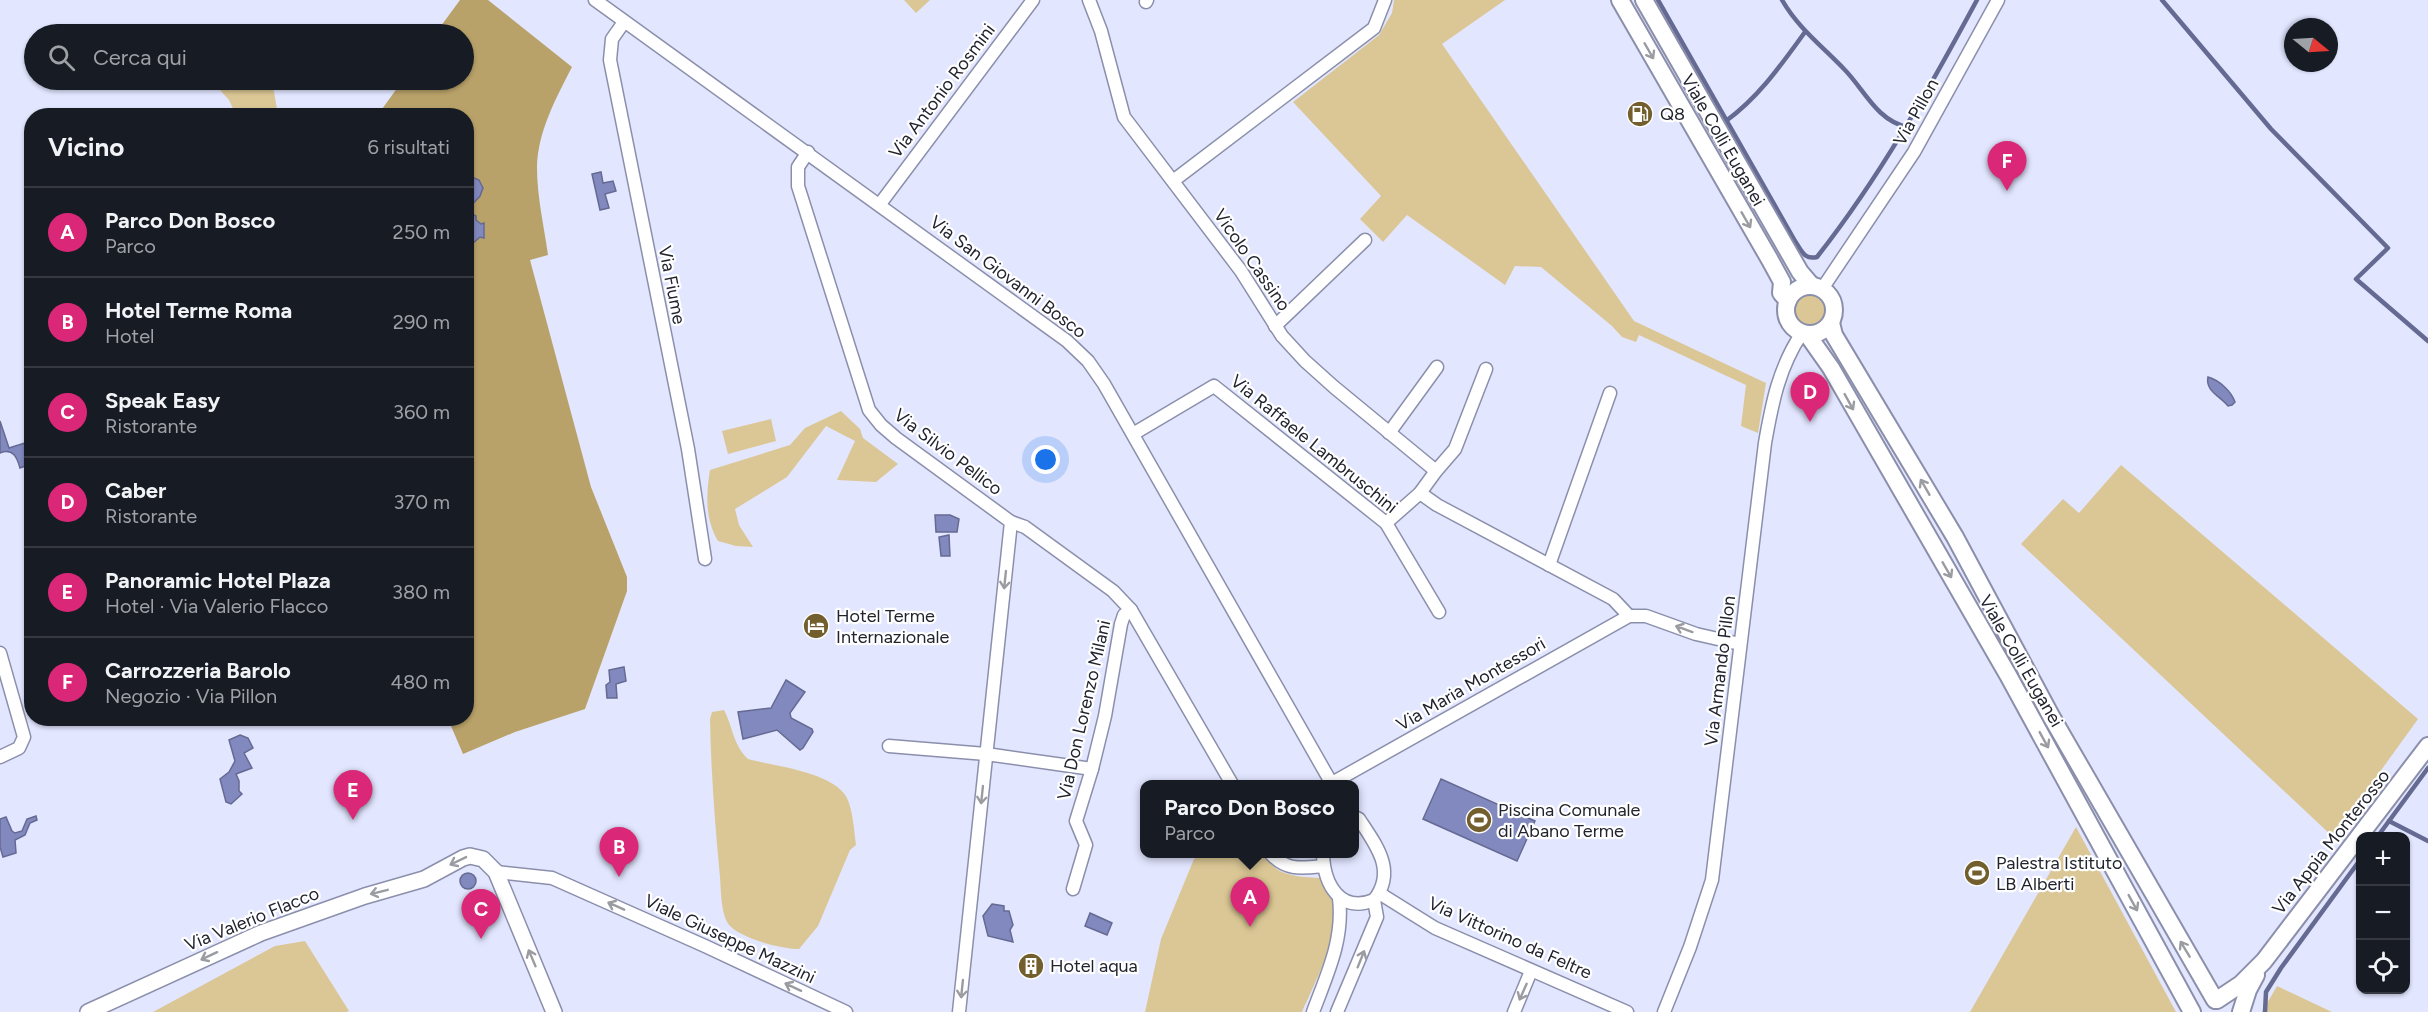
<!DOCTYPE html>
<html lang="it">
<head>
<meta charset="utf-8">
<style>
  :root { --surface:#171b24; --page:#20242c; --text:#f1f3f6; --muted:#9ea1a6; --line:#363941; --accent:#db2777 }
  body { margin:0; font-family:Figtree,sans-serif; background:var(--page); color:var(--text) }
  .controls { position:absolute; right:18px; bottom:18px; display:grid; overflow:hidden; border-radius:12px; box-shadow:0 2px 4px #0004 }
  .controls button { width:54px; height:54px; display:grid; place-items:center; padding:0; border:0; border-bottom:2px solid var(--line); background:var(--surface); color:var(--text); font:30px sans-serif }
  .compass { position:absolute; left:2284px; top:18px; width:54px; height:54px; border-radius:50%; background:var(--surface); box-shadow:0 2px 4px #0004; rotate:108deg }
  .you { position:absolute; left:1046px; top:460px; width:21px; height:21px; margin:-15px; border:4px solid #fff; border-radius:50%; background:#1a73e8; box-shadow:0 0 0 9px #1a73e833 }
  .badge { display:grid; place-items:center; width:39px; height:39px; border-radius:50%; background:var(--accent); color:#fff; font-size:20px; font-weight:700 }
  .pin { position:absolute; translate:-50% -50px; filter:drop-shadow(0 2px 3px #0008) }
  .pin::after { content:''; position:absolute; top:32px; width:21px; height:18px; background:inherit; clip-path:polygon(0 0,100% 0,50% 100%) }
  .popup { position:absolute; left:1140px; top:780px; width:219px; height:78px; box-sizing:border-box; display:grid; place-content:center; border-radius:12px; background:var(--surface); filter:drop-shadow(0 2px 4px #0005); font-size:20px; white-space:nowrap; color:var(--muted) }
  .popup b { font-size:22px; color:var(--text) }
  .popup::after { content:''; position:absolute; left:50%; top:100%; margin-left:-12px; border:12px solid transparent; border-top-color:var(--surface) }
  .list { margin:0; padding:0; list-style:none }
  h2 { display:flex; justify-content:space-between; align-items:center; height:78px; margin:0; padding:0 24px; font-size:26px }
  h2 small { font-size:20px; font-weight:400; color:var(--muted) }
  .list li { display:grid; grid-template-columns:39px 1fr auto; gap:18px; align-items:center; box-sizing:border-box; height:90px; padding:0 24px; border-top:2px solid var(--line) }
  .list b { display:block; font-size:22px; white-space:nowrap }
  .list p { margin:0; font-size:20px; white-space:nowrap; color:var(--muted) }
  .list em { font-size:20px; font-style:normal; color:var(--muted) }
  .icon { flex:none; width:33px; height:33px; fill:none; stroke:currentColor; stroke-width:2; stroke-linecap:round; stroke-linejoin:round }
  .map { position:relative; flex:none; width:2428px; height:1012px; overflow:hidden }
  .search { position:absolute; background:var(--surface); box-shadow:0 2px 4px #0004; left:24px; top:24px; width:450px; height:66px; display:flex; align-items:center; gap:15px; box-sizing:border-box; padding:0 21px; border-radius:33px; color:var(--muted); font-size:22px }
  .panel { position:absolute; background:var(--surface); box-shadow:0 2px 4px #0004; left:24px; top:108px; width:450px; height:618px; border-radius:24px }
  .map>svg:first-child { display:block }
  .green { fill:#dbc795 }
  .forest { fill:#b9a269 }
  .water { fill:#8289be; stroke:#656a93; stroke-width:1.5 }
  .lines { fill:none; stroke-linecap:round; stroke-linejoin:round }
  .stream { stroke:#656a93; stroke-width:4.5 }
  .minor-casing { stroke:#8b8fab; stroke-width:15 }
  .tertiary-casing { stroke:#8b8fab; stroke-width:18 }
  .secondary-casing { stroke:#8b8fab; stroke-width:20 }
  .minor { stroke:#fff; stroke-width:12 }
  .tertiary { stroke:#fff; stroke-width:15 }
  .secondary { stroke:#fff; stroke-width:16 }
  .oneway { stroke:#9b9ca1 }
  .labels { text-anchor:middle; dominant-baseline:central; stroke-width:4.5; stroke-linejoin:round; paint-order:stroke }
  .street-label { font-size:18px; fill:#21232e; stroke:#fff }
  .poi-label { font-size:18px; fill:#21232e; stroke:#fff; text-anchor:start }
</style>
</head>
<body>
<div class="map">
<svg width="2428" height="1012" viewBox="0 0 2428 1012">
  <rect width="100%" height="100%" fill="#e2e6ff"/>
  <!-- green -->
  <g class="green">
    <polygon points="904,0 930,0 916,13"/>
    <polygon points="1394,0 1505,0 1442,44 1634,321 1766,383 1758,433 1741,426 1746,385 1639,335 1636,342 1622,337 1612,326 1541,267 1515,266 1505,285 1407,215 1383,242 1360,219 1381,196 1293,102 1379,35 1392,13"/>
    <polygon points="211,80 272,80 278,115 236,115 229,100"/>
    <circle cx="1810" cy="311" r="16"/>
    <path d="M841,411L860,429L863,438L898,464L876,482L837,480L855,441L826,426L787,477L735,509L739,525L753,547L736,546L718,541C705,519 706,494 710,470L790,445L805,428Z"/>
    <polygon points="771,419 776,441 728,454 722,431"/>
    <polygon points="2121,465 2418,719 2333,837 2021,544 2063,499 2079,513"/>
    <path d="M724,710C733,727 733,745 748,759C774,766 834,772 847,798C853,811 854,830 856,845L850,850L818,926L799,949C782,949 736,938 727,922C721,910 721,891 720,877C715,825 711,772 710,719L712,712Z"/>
    <polygon points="2076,827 2176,1012 1970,1012"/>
    <path d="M1202,854H1264C1276,877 1296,876 1320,878C1327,889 1333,900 1335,913C1339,936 1312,989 1302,1012H1145L1161,939L1194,859Z"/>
    <polygon points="305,941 349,1011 347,1012 153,1012 275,946"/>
    <polygon points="2277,986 2332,1012 2262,1012"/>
  </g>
  <!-- forest -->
  <path class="forest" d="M460,0H488L572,67C556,98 538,131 537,167C537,197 544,226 548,255L530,260L591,487L627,577V591L585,709L515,732L463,754L448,719L466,718V116H377L403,80H464V34H435Z"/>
  <!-- water -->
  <g class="water">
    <polygon points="601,172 603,183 613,181 616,191 605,194 609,208 600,210 592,174"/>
    <polygon points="467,175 479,180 483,188 480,196 467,210"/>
    <polygon points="466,211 476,216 476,220 481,224 484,223 484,238 480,237 473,243 467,240"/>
    <path d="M2208,377C2219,380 2231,391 2235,402L2232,405L2228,406C2220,396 2205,391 2208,377Z"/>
    <path d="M0,421L9,448L31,441V464L20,468C17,457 13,448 0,453Z"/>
    <polygon points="935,515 950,515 959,519 957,532 936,532"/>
    <polygon points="949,535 950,556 941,556 939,537"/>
    <polygon points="624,667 626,681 616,684 617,698 607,698 606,685 610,682 609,670"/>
    <polygon points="786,680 805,692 790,713 791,718 812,729 813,732 803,748 800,750 777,730 743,739 738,712 771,708"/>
    <polygon points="240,735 248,738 253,748 244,753 252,768 236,774 239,781 239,791 242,794 231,804 226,802 220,779 229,772 235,761 229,740"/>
    <polygon points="1441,779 1535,821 1517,861 1423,819"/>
    <polygon points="36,816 37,820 30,823 25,835 15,840 16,853 3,857 0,847 0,819 6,817 12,831 15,833 22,831 27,819"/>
    <circle cx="468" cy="881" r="8"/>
    <polygon points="992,904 1004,906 1004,911 1009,911 1013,925 1010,930 1013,942 988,936 983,916"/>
    <polygon points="1090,913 1112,923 1107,935 1085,926"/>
  </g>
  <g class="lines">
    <!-- stream -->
    <g class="stream">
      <path d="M1658,0L1795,241C1802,251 1804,260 1817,257C1880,177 1929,89 1977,0"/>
      <path d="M1782,0C1798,28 1822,46 1844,69C1864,89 1876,120 1907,127"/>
      <polyline points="2162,0 2271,129 2388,248 2356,279 2428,341"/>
      <path d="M1726,121C1759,97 1781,65 1805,32"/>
      <polyline points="2389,821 2428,841"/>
      <polyline points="2378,836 2428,768"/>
      <polyline points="2265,1012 2266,992 2281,968 2360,860"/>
    </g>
    <!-- minor casing -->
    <g class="minor-casing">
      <g id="minor">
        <polyline points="595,0 1067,341 1088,361 1104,384 1332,784"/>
        <polyline points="1089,0 1101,31 1124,117 1241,271 1282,336 1305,361 1334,387 1436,471"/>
        <polyline points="1146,2 1147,0"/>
        <polyline points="624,22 612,39 610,60 688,449 705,559"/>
        <polyline points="808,152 798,167 798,186 869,410 881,425 896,438 1011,522 1025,527 1113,591 1131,610 1232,784"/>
        <polyline points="1173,181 1374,28 1385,0"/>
        <polyline points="880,204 1033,0"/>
        <polyline points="1822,289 1914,152 1998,0"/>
        <polyline points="1275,326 1365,240"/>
        <polyline points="1389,433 1437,367"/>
        <polyline points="1133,434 1214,386 1386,523 1439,612"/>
        <polyline points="1420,493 1437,505 1613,599 1629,616"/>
        <polyline points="1386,523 1420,493 1436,471 1455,449 1486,369"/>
        <polyline points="1549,565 1610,393"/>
        <polyline points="0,653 24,737 19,748 0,757"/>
        <polyline points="889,746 986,754 1092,769"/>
        <polyline points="1332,783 1629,616 1646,616 1696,634 1740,644"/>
        <path d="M1271,854C1286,871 1302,868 1323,866"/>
        <path d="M1323,854C1324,884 1340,914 1374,900C1397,871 1376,845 1359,819L1355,817"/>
        <polyline points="496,872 552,878 705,946 846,1012"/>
        <polyline points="1073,889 1086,845 1076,821 1092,769 1105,716 1121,624 1124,615 1131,610"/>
        <polyline points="1379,893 1435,928 1627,1012"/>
        <polyline points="959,1012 1011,522"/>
        <path d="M1313,1012C1327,974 1344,940 1339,898"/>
        <polyline points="1337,1012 1377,917 1374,900"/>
        <polyline points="1514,1012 1531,971"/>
        <path d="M1664,1012L1690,947L1712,880L1765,443C1772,403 1779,367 1802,333"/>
      </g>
    </g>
    <!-- tertiary casing -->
    <g class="tertiary-casing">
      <polyline id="tertiary" points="88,1012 261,933 365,896 424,879 463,858 470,856 483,859 496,872 554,1012"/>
    </g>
    <!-- secondary casing -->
    <g class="secondary-casing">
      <g id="secondary">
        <polyline points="1620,0 1770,260 1782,282 1781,293 1788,301"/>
        <polyline points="1644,0 1800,272 1812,286"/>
        <circle cx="1810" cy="310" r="24"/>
        <polyline points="1831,323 1834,335 1955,537 2051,716 2215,1000"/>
        <polyline points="1807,334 1831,368 2008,675 2192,1012"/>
        <polyline points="2217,1000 2241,984 2264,961 2428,746"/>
        <polyline points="2241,1012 2248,990 2256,975"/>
      </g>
    </g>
    <!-- minor -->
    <use href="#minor" class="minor"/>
    <!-- tertiary -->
    <use href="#tertiary" class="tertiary"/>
    <!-- secondary -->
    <use href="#secondary" class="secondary"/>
  </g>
  <!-- one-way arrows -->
  <defs><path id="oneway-shaft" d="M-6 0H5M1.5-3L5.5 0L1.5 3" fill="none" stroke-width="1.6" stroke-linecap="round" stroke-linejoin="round" transform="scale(1.5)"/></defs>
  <g class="oneway">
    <use href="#oneway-shaft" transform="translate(1649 51) rotate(60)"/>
    <use href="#oneway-shaft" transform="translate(1746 220) rotate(60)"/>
    <use href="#oneway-shaft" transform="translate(1849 402) rotate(61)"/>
    <use href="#oneway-shaft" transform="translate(1925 487) rotate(-120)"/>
    <use href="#oneway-shaft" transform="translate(1947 570) rotate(60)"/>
    <use href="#oneway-shaft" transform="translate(1005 580) rotate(96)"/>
    <use href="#oneway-shaft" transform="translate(1684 629) rotate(-160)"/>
    <use href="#oneway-shaft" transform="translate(2044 740) rotate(61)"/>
    <use href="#oneway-shaft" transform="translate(982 795) rotate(96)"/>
    <use href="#oneway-shaft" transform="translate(458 861) rotate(154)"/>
    <use href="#oneway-shaft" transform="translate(379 892) rotate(166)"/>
    <use href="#oneway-shaft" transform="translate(2133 903) rotate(61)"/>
    <use href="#oneway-shaft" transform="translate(616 906) rotate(-156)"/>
    <use href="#oneway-shaft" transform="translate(2185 949) rotate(-121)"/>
    <use href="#oneway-shaft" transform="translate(209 956) rotate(155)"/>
    <use href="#oneway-shaft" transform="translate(532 958) rotate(-113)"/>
    <use href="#oneway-shaft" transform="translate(1361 959) rotate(-68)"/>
    <use href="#oneway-shaft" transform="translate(793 987) rotate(-155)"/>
    <use href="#oneway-shaft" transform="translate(962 989) rotate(96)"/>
    <use href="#oneway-shaft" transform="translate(1523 992) rotate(114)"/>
  </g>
  <!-- icons -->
  <defs>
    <g id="fuel-disc" transform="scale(1.35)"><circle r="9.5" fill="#725f2d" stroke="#fff"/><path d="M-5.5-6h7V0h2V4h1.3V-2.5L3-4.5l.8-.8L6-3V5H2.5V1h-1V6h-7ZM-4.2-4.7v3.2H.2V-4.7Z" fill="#fff"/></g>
    <g id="hotel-disc" transform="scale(1.35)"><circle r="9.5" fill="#725f2d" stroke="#fff"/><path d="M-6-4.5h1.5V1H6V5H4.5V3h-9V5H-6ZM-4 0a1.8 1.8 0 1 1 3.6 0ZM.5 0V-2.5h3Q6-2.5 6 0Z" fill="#fff"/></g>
    <g id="stadium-disc" transform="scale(1.35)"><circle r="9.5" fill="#725f2d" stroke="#fff"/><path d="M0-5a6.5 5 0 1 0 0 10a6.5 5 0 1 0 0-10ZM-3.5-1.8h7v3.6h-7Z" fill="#fff"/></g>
    <g id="building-disc" transform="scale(1.35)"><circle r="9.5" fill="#725f2d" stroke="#fff"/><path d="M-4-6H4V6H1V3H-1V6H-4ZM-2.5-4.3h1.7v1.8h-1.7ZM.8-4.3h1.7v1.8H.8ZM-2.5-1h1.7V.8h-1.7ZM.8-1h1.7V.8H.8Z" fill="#fff"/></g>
  </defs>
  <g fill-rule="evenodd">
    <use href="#fuel-disc" x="1640" y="114"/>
    <use href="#hotel-disc" x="816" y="626"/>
    <use href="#stadium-disc" x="1479" y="820"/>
    <use href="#stadium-disc" x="1977" y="873"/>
    <use href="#building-disc" x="1031" y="966"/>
  </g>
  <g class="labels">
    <!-- street labels -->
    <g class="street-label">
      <text transform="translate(942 91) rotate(-53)">Via Antonio Rosmini</text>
      <text transform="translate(1916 112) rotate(-61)">Via Pillon</text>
      <text transform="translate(1723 140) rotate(60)">Viale Colli Euganei</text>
      <text transform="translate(1252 260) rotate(55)">Vicolo Cassino</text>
      <text transform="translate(1008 277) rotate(37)">Via San Giovanni Bosco</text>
      <text transform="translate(672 285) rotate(79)">Via Fiume</text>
      <text transform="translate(1314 444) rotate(39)">Via Raffaele Lambruschini</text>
      <text transform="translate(948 452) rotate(37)">Via Silvio Pellico</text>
      <text transform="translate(2021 661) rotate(60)">Viale Colli Euganei</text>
      <text transform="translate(1720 671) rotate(-83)">Via Armando Pillon</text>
      <text transform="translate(1471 684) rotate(-30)">Via Maria Montessori</text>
      <text transform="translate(1084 710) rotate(-77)">Via Don Lorenzo Milani</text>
      <text transform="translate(2331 842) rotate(-52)">Via Appia Monterosso</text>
      <text transform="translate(252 919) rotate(-22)">Via Valerio Flacco</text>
      <text transform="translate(1510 938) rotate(24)">Via Vittorino da Feltre</text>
      <text transform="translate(730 939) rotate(25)">Viale Giuseppe Mazzini</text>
    </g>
    <!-- poi labels -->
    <g class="poi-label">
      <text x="1660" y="114">Q8</text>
      <text x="836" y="616">Hotel Terme<tspan x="836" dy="21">Internazionale</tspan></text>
      <text x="1498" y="810">Piscina Comunale<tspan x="1498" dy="21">di Abano Terme</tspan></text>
      <text x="1996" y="863">Palestra Istituto<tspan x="1996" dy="21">LB Alberti</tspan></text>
      <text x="1050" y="966">Hotel aqua</text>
    </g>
  </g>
</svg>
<div class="controls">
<button>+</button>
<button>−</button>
<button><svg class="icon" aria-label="locate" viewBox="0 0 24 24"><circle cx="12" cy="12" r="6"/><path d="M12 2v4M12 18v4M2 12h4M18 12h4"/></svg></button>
</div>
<svg class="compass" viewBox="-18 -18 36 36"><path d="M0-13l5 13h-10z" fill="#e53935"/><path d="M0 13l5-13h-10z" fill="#9ea1a6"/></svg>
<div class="you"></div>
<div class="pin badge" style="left:1250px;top:927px">A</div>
<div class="popup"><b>Parco Don Bosco</b>Parco</div>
<div class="pin badge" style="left:619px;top:877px">B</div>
<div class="pin badge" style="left:481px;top:939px">C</div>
<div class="pin badge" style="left:1810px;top:422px">D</div>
<div class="pin badge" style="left:353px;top:820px">E</div>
<div class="pin badge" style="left:2007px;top:191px">F</div>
<div class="search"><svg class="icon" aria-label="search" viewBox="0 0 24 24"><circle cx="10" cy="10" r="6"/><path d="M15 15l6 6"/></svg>Cerca qui</div>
<section class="panel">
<h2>Vicino<small>6 risultati</small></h2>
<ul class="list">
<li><span class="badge">A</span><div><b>Parco Don Bosco</b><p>Parco</p></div><em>250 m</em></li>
<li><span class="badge">B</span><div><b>Hotel Terme Roma</b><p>Hotel</p></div><em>290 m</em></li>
<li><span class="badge">C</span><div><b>Speak Easy</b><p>Ristorante</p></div><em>360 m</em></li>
<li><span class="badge">D</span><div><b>Caber</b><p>Ristorante</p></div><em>370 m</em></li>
<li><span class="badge">E</span><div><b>Panoramic Hotel Plaza</b><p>Hotel · Via Valerio Flacco</p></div><em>380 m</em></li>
<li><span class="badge">F</span><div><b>Carrozzeria Barolo</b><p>Negozio · Via Pillon</p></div><em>480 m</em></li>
</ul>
</section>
</div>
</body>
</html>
